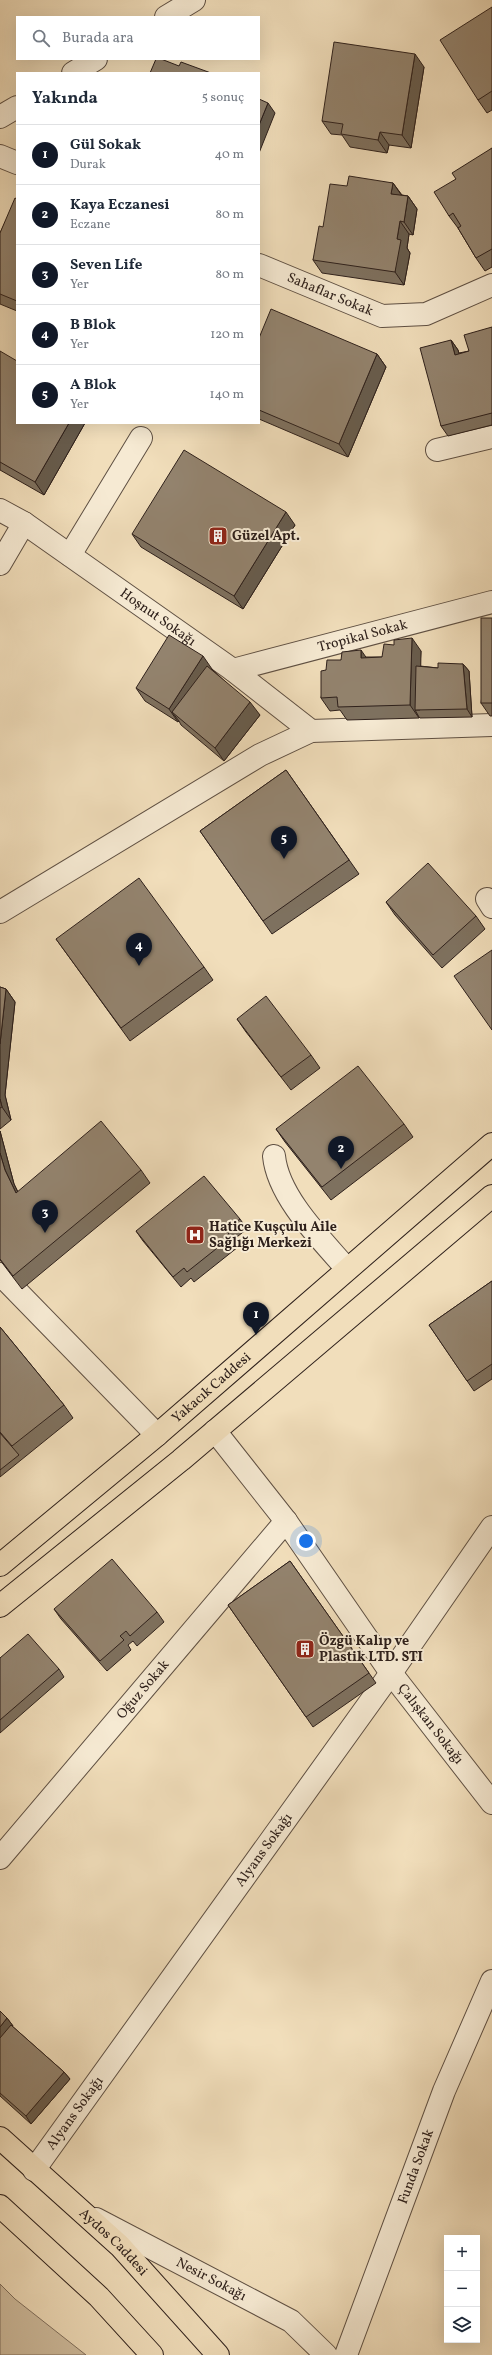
<!DOCTYPE html>
<html lang="tr">
<head>
<meta charset="utf-8">
<style>
  :root { --surface:#fff; --page:#f6f6f7; --text:#1f2937; --muted:#747a83; --line:#e0e1e3; --accent:#111827 }
  body { margin:0; font-family:Vollkorn,serif; background:var(--page); color:var(--text) }
  .controls { position:absolute; right:12px; bottom:12px; display:grid; overflow:hidden; border-radius:0px; box-shadow:0 4px 16px #0002 }
  .controls button { width:36px; height:36px; display:grid; place-items:center; padding:0; border:0; border-bottom:1px solid var(--line); background:var(--surface); color:var(--text); font:20px sans-serif }
  .you { position:absolute; left:306px; top:1541px; width:14px; height:14px; margin:-10px; border:3px solid #fff; border-radius:50%; background:#1a73e8; box-shadow:0 0 0 6px #1a73e833 }
  .badge { display:grid; place-items:center; width:26px; height:26px; border-radius:50%; background:var(--accent); color:#fff; font-size:13px; font-weight:700 }
  .pin { position:absolute; translate:-50% -33px; filter:drop-shadow(0 1px 2px #0008) }
  .pin::after { content:''; position:absolute; top:21px; width:14px; height:12px; background:inherit; clip-path:polygon(0 0,100% 0,50% 100%) }
  .list { margin:0; padding:0; list-style:none }
  h2 { display:flex; justify-content:space-between; align-items:center; height:52px; margin:0; padding:0 16px; font-size:17px }
  h2 small { font-size:13px; font-weight:400; color:var(--muted) }
  .list li { display:grid; grid-template-columns:26px 1fr auto; gap:12px; align-items:center; box-sizing:border-box; height:60px; padding:0 16px; border-top:1px solid var(--line) }
  .list b { display:block; font-size:15px; white-space:nowrap }
  .list p { margin:0; font-size:13px; white-space:nowrap; color:var(--muted) }
  .list em { font-size:13px; font-style:normal; color:var(--muted) }
  .icon { flex:none; width:22px; height:22px; fill:none; stroke:currentColor; stroke-width:2; stroke-linecap:round; stroke-linejoin:round }
  .map { position:relative; flex:none; width:492px; height:2355px; overflow:hidden }
  .search { position:absolute; background:var(--surface); box-shadow:0 4px 16px #0002; left:16px; top:16px; width:244px; height:44px; display:flex; align-items:center; gap:10px; box-sizing:border-box; padding:0 14px; border-radius:0px; color:var(--muted); font-size:15px }
  .panel { position:absolute; background:var(--surface); box-shadow:0 4px 16px #0002; left:16px; top:72px; width:244px; height:352px; border-radius:0px }
  .map>svg:first-child { display:block }
  .green { fill:#d0bea0; stroke:#7f6f5e }
  .lines { fill:none; stroke-linecap:round; stroke-linejoin:round }
  .minor-casing { stroke:#5f5043; stroke-width:24 }
  .major-casing { stroke:#2e201b; stroke-width:24 }
  .minor { stroke:#f6ead3; stroke-width:22 }
  .major { stroke:#f1debb; stroke-width:22 }
  .wall { fill:#7e715f; stroke:#2e201b }
  .shaded-wall { fill:#675c4d; stroke:#2e201b }
  .building { fill:#93836e; stroke:#2e201b }
  .labels { text-anchor:middle; dominant-baseline:central; stroke-width:4; stroke-linejoin:round; paint-order:stroke }
  .street-label { font-size:14px; fill:#2e201b; stroke:#f6ead3 }
  .poi-label { font-size:14px; font-weight:bold; fill:#2e201b; stroke:#f6ead3; text-anchor:start }
</style>
</head>
<body>
<div class="map">
<svg width="492" height="2355" viewBox="0 0 492 2355">
  <rect width="100%" height="100%" fill="#f1debb"/>
  <filter id="stains"><feTurbulence type="fractalNoise" baseFrequency=".005" numOctaves="4"/><feColorMatrix values="0 0 0 0 .2 0 0 0 0 .09 0 0 0 0 .02 0 0 0 .5 -.17"/></filter>
  <radialGradient id="worn" r=".72"><stop offset=".6" stop-color="#630" stop-opacity="0"/><stop offset="1" stop-color="#630" stop-opacity=".3"/></radialGradient>
  <!-- green -->
  <polygon class="green" points="0,2284 15,2299 86,2355 0,2355"/>
  <g class="lines">
    <!-- minor casing -->
    <g class="minor-casing">
      <g id="minor">
        <polyline points="166,17 194,0"/>
        <polyline points="73,73 96,59"/>
        <polyline points="0,117 17,107"/>
        <polyline points="0,156 17,163"/>
        <path id="s1" d="M259,265L382,316L426,314L492,285"/>
        <polyline points="437,450 492,437"/>
        <path id="s2" d="M0,510L24,523L233,670L311,731"/>
        <polyline points="70,555 141,438"/>
        <polyline points="0,564 24,523"/>
        <path id="s3" d="M233,670L492,602"/>
        <polyline points="487,899 492,907"/>
        <polyline points="0,912 260,755 311,731 492,725"/>
        <path d="M274,1156C278,1197 321,1239 347,1269"/>
        <polyline points="0,1274 157,1435"/>
        <path id="s4" d="M215,1431L286,1521L391,1673L492,1803"/>
        <path id="s5" d="M0,1858L286,1521"/>
        <path id="s6" d="M34,2170L391,1673L492,1527"/>
        <path id="s7" d="M96,2219L291,2321L326,2355"/>
        <path id="s8" d="M346,2355L444,2091L492,1981"/>
      </g>
    </g>
    <!-- major casing -->
    <g class="major-casing">
      <g id="major">
        <path id="s9" d="M0,1565L157,1435L492,1144"/>
        <polyline points="0,1606 181,1460 492,1196"/>
        <path id="s10" d="M0,2138L120,2246L218,2355"/>
        <polyline points="0,2206 99,2297 152,2355"/>
      </g>
    </g>
    <!-- minor -->
    <use href="#minor" class="minor"/>
    <!-- major -->
    <use href="#major" class="major"/>
  </g>
  <!-- wall -->
  <g class="wall">
    <polygon points="492,7 492,110 487,113 478,100"/>
    <polygon points="424,67 411,148 389,145 387,153 350,147 342,135 331,134 322,121"/>
    <polygon points="492,148 492,267 485,271 476,258 458,228 449,216 456,179"/>
    <polygon points="393,183 402,195 408,196 417,209 413,235 409,234 407,248 410,253 404,285 322,273 313,260 323,227 347,186"/>
    <polygon points="17,199 17,311 0,304 0,233"/>
    <polygon points="492,327 492,425 448,436 441,426 451,340 458,350 459,353 469,351"/>
    <polygon points="259,338 377,354 386,367 348,457 259,419"/>
    <polygon points="0,351 17,423 85,423 44,495 0,470"/>
    <polygon points="295,525 243,609 141,547 132,534"/>
    <polygon points="492,618 492,716 490,716 481,703"/>
    <polygon points="421,651 420,666 438,668 463,664 469,671 472,717 420,718 419,717 419,718 347,720 340,710 330,711 321,698 326,670 341,660 365,657 382,657"/>
    <polygon points="212,669 260,715 224,761 181,725 179,721 178,722 145,701 136,688"/>
    <polygon points="286,770 359,874 272,934 200,831"/>
    <polygon points="386,902 476,916 485,929 442,968 395,915"/>
    <polygon points="56,939 204,967 213,980 130,1041"/>
    <polygon points="0,987 6,989 15,1002 5,1095 11,1120 0,1129"/>
    <polygon points="237,1019 311,1055 320,1068 291,1090 246,1032"/>
    <polygon points="404,1124 413,1137 331,1200 285,1142 276,1129"/>
    <polygon points="0,1131 14,1184 18,1192 141,1170 150,1183 22,1289 0,1260"/>
    <polygon points="240,1219 247,1229 233,1240 238,1247 194,1282 191,1278 181,1287 143,1241 136,1231"/>
    <polygon points="492,1281 492,1379 474,1391 429,1325"/>
    <polygon points="0,1327 64,1405 73,1418 0,1477"/>
    <polygon points="290,1561 376,1683 313,1727 228,1605"/>
    <polygon points="54,1609 157,1612 164,1622 137,1646 133,1641 128,1645 131,1650 107,1671 61,1619"/>
    <polygon points="0,1658 59,1669 64,1677 0,1733"/>
    <polygon points="0,2011 7,2018 13,2026 12,2026 64,2072 70,2079 31,2124 0,2096"/>
  </g>
  <!-- shaded-wall -->
  <g class="shaded-wall">
    <polygon points="415,54 424,67 411,148 402,135"/>
    <polygon points="268,103 275,113 259,153 259,125"/>
    <polygon points="380,132 389,145 387,153 378,140"/>
    <polygon points="393,183 402,196 391,194"/>
    <polygon points="408,196 417,209 413,235 404,222"/>
    <polygon points="400,221 409,234 407,248 410,253 404,285 395,272 397,239"/>
    <polygon points="451,340 458,350 462,365 455,355"/>
    <polygon points="377,354 386,367 348,457 339,444"/>
    <polygon points="69,423 85,423 44,495 35,482"/>
    <polygon points="286,512 295,525 243,609 234,596"/>
    <polygon points="412,638 421,651 420,710 415,710 419,717 419,718 410,705"/>
    <polygon points="361,650 370,663 361,658"/>
    <polygon points="203,656 212,669 172,712 179,721 178,722 169,709"/>
    <polygon points="463,664 469,671 472,717 467,709"/>
    <polygon points="250,702 260,715 224,761 215,748"/>
    <polygon points="6,989 15,1002 5,1095 11,1120 2,1107 0,1099 0,1044"/>
    <polygon points="0,1131 14,1184 25,1207 16,1193 5,1170 0,1153"/>
    <polygon points="7,2018 13,2026 0,2041 0,2027"/>
    <polygon points="64,2072 70,2079 31,2124 26,2116"/>
  </g>
  <!-- building -->
  <g class="building">
    <polygon points="492,7 492,91 478,100 440,40"/>
    <polygon points="334,42 415,54 402,135 380,132 378,140 341,134 343,124 322,121"/>
    <polygon points="156,59 161,59 179,66 181,62 211,73 150,73"/>
    <polygon points="259,99 268,103 259,125"/>
    <polygon points="492,148 492,249 476,258 458,228 461,226 453,213 449,216 434,192 456,179 452,173"/>
    <polygon points="349,176 393,183 391,194 408,196 404,222 400,221 397,239 401,240 395,272 313,260 319,226 323,227 330,184 347,186"/>
    <polygon points="15,198 17,199 17,301 0,294 0,233"/>
    <polygon points="271,309 377,354 339,444 259,410 259,338"/>
    <polygon points="492,327 492,413 441,426 420,348 451,340 455,355 469,351 464,335"/>
    <polygon points="0,351 17,361 17,423 69,423 35,482 0,462"/>
    <polygon points="184,450 286,512 234,596 132,534"/>
    <rect x="481" y="618" width="11" height="85"/>
    <polygon points="169,635 203,656 169,709 136,688"/>
    <polygon points="412,638 410,705 338,707 337,697 321,698 321,671 326,670 327,660 341,660 342,652 361,650 361,658 382,657 384,644 394,645 394,640"/>
    <polygon points="438,663 463,664 467,709 415,710 416,666 438,668"/>
    <polygon points="207,666 250,702 215,748 172,712"/>
    <polygon points="286,770 349,860 263,921 200,831"/>
    <polygon points="428,863 476,916 433,955 386,902"/>
    <polygon points="139,878 204,967 121,1028 56,939"/>
    <polygon points="492,950 492,1030 454,976"/>
    <polygon points="0,987 6,989 0,1044"/>
    <polygon points="266,996 311,1055 281,1077 237,1019"/>
    <polygon points="358,1066 404,1124 322,1187 276,1129"/>
    <polygon points="0,1099 2,1107 0,1108"/>
    <polygon points="101,1121 141,1170 13,1276 0,1259 0,1153 5,1170 16,1193"/>
    <polygon points="204,1176 240,1219 226,1230 231,1237 187,1272 184,1268 173,1277 136,1231"/>
    <polygon points="492,1281 492,1364 467,1381 429,1325"/>
    <polygon points="0,1327 64,1405 12,1446 0,1432"/>
    <polygon points="0,1433 19,1455 0,1470"/>
    <polygon points="112,1559 157,1612 130,1636 126,1631 120,1636 124,1640 100,1661 54,1609"/>
    <polygon points="290,1561 369,1673 306,1717 228,1605"/>
    <polygon points="28,1634 59,1669 0,1720 0,1658"/>
    <polygon points="0,2011 7,2018 0,2027"/>
    <polygon points="11,2025 64,2072 26,2116 0,2093 0,2038"/>
  </g>
  <!-- icons -->
  <defs>
    <g id="building-square" transform="scale(1)"><rect x="-9" y="-9" width="18" height="18" rx="4" fill="#8f2418" stroke="#f6ead3"/><path d="M-4-6H4V6H1V3H-1V6H-4ZM-2.5-4.3h1.7v1.8h-1.7ZM.8-4.3h1.7v1.8H.8ZM-2.5-1h1.7V.8h-1.7ZM.8-1h1.7V.8H.8Z" fill="#fff"/></g>
    <g id="hospital-square" transform="scale(1)"><rect x="-9" y="-9" width="18" height="18" rx="4" fill="#8f2418" stroke="#f6ead3"/><path d="M-5-5h3v3.5h4V-5h3V5h-3V1.5h-4V5h-3Z" fill="#fff"/></g>
  </defs>
  <g fill-rule="evenodd">
    <use href="#building-square" x="218" y="536"/>
    <use href="#hospital-square" x="195" y="1235"/>
    <use href="#building-square" x="305" y="1649"/>
  </g>
  <g class="labels">
    <!-- street labels -->
    <g class="street-label">
      <text stroke="none"><textPath href="#s1" startOffset="77">Sahaflar Sokak</textPath></text>
      <text stroke="none"><textPath href="#s2" startOffset="191">Hoşnut Sokağı</textPath></text>
      <text stroke="none"><textPath href="#s3" startOffset="134">Tropikal Sokak</textPath></text>
      <text stroke="none"><textPath href="#s9" startOffset="276">Yakacık Caddesi</textPath></text>
      <text stroke="none"><textPath href="#s5" startOffset="221">Oğuz Sokak</textPath></text>
      <text stroke="none"><textPath href="#s4" startOffset="364">Çalışkan Sokağı</textPath></text>
      <text stroke="none"><textPath href="#s6" startOffset="394">Alyans Sokağı</textPath></text>
      <text stroke="none"><textPath href="#s6" startOffset="70">Alyans Sokağı</textPath></text>
      <text stroke="none"><textPath href="#s8" startOffset="201">Funda Sokak</textPath></text>
      <text stroke="none"><textPath href="#s10" startOffset="154">Aydos Caddesi</textPath></text>
      <text stroke="none"><textPath href="#s7" startOffset="130">Nesir Sokağı</textPath></text>
    </g>
    <!-- poi labels -->
    <g class="poi-label">
      <text x="232" y="536">Güzel Apt.</text>
      <text x="209" y="1227">Hatice Kuşçulu Aile<tspan x="209" dy="16">Sağlığı Merkezi</tspan></text>
      <text x="319" y="1641">Özgü Kalıp ve<tspan x="319" dy="16">Plastik LTD. STI</tspan></text>
    </g>
  </g>
  <rect width="100%" height="100%" filter="url(#stains)"/>
  <rect width="100%" height="100%" fill="url(#worn)"/>
</svg>
<div class="controls">
<button>+</button>
<button>−</button>
<button><svg class="icon" aria-label="layers" viewBox="0 0 24 24"><path d="M12 4l9 5-9 5-9-5zM3 14l9 5 9-5"/></svg></button>
</div>
<div class="you"></div>
<div class="pin badge" style="left:256px;top:1335px">1</div>
<div class="pin badge" style="left:341px;top:1169px">2</div>
<div class="pin badge" style="left:45px;top:1233px">3</div>
<div class="pin badge" style="left:139px;top:966px">4</div>
<div class="pin badge" style="left:284px;top:859px">5</div>
<div class="search"><svg class="icon" aria-label="search" viewBox="0 0 24 24"><circle cx="10" cy="10" r="6"/><path d="M15 15l6 6"/></svg>Burada ara</div>
<section class="panel">
<h2>Yakında<small>5 sonuç</small></h2>
<ul class="list">
<li><span class="badge">1</span><div><b>Gül Sokak</b><p>Durak</p></div><em>40 m</em></li>
<li><span class="badge">2</span><div><b>Kaya Eczanesi</b><p>Eczane</p></div><em>80 m</em></li>
<li><span class="badge">3</span><div><b>Seven Life</b><p>Yer</p></div><em>80 m</em></li>
<li><span class="badge">4</span><div><b>B Blok</b><p>Yer</p></div><em>120 m</em></li>
<li><span class="badge">5</span><div><b>A Blok</b><p>Yer</p></div><em>140 m</em></li>
</ul>
</section>
</div>
</body>
</html>
